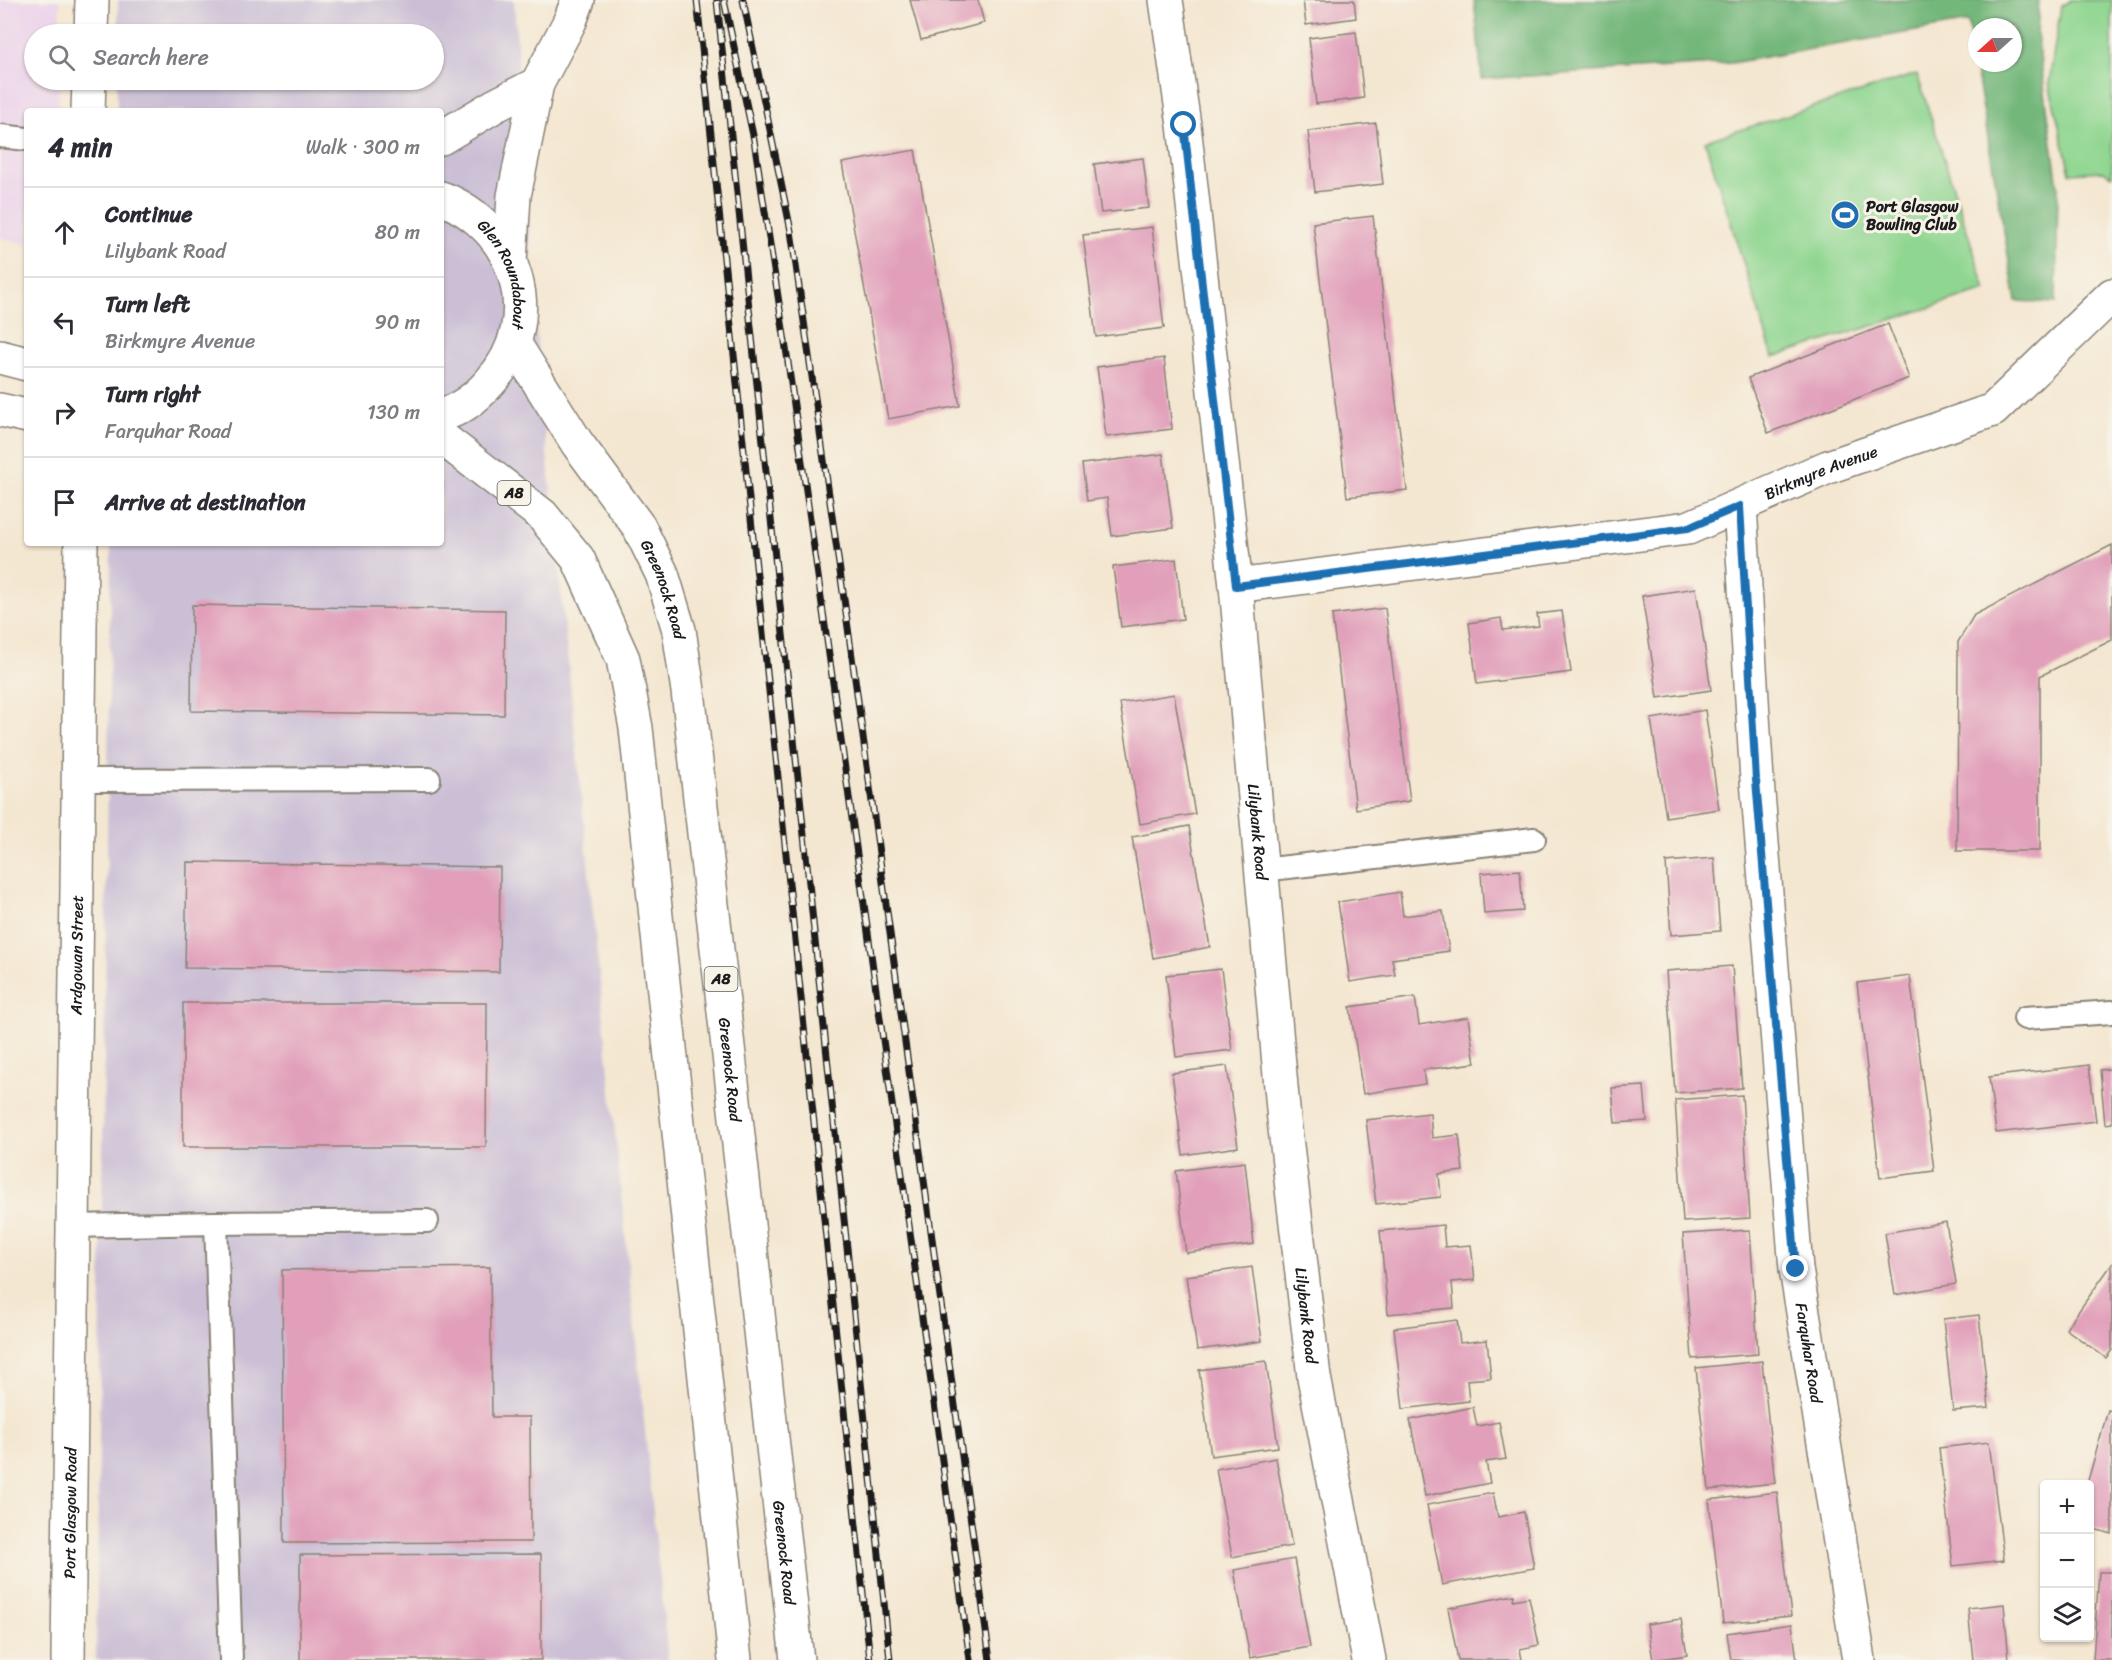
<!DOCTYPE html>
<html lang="en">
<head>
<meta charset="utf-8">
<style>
  :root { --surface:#fff; --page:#f2f2f3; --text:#2b2b33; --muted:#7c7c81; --line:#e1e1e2 }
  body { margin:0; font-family:Sriracha,sans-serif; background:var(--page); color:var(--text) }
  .controls { position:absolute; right:18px; bottom:18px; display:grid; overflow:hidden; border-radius:6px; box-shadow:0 2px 4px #0004 }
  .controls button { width:54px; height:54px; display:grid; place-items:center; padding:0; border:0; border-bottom:2px solid var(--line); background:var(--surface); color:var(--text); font:30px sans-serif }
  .compass { position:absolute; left:1968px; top:18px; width:54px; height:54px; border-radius:50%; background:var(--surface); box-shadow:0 2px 4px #0004; rotate:249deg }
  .stop { position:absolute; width:18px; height:18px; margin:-14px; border:4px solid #1f6fb2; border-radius:50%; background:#fff }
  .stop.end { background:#1f6fb2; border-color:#fff; box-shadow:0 2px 6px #0008 }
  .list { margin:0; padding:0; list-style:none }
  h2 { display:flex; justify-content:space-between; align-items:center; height:78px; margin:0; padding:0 24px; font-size:26px }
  h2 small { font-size:20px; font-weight:400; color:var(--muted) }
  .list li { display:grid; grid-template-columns:39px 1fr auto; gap:18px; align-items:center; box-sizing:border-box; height:90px; padding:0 24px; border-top:2px solid var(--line) }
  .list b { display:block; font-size:22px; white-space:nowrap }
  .list p { margin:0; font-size:20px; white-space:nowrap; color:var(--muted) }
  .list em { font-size:20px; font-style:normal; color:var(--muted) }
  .icon { flex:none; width:33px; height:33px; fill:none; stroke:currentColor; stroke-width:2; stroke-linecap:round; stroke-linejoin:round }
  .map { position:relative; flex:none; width:2112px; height:1660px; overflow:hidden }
  .search { position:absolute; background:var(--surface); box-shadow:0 2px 4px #0004; left:24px; top:24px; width:420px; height:66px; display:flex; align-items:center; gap:15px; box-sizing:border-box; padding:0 21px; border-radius:33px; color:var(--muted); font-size:22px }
  .panel { position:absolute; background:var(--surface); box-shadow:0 2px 4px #0004; left:24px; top:108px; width:420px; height:438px; border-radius:6px }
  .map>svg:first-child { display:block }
  .built { fill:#ebd1eb }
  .industrial { fill:#cbbfd5 }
  .green { fill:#8fd690; stroke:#567956; stroke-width:1.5 }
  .forest { fill:#73b77a; stroke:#486a4b; stroke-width:1.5; fill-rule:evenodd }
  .building { fill:#e19fba }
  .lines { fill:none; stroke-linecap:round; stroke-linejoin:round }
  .service-casing { stroke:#888276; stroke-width:26 }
  .minor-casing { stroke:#888276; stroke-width:36 }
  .tertiary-casing { stroke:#888276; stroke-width:36 }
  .trunk-casing { stroke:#888276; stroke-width:36 }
  .service { stroke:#fff; stroke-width:22 }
  .minor { stroke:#fff; stroke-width:33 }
  .tertiary { stroke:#fff; stroke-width:33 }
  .trunk { stroke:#fff; stroke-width:33 }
  .rail-casing { stroke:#1c1c1c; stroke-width:7 }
  .rail { stroke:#f7f3e8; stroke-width:4.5; stroke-dasharray:14; stroke-linecap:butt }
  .route { stroke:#1f6fb2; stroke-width:8 }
  .labels { text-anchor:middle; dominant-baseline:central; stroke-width:6; stroke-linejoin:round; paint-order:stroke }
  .shield { fill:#f7f3e8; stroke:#5e5c59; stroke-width:1.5 }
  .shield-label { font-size:15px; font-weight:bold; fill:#1c1c1c }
  .poi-label { font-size:16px; font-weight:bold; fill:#1c1c1c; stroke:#f7f3e8; text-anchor:start }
  .street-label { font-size:16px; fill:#1c1c1c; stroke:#f7f3e8 }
</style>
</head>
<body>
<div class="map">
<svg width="2112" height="1660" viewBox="0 0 2112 1660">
  <rect width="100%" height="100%" fill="#f7f3e8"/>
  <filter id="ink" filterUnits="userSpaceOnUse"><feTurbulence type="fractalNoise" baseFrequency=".0167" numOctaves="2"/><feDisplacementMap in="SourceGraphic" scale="12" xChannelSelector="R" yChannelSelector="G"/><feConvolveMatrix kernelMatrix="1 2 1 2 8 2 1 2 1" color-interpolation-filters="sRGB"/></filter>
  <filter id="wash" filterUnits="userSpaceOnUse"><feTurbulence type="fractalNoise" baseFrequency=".008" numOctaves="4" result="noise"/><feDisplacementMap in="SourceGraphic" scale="24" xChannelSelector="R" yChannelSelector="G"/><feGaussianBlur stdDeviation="1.35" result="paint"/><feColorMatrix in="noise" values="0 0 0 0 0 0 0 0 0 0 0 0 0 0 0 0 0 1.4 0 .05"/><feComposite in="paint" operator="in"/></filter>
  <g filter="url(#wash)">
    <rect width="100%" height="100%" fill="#f4e7d1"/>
    <!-- built -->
    <polygon class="built" points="0,0 60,0 60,34 34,34 34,80 59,80 58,111 27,111 27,245 0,237"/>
    <!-- industrial -->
    <polygon class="industrial" points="118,0 514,0 540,384 668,1660 96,1660 111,543 441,543 441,111 117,111 117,80 434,80 434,34 118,34"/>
    <!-- green -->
    <g class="green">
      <polygon points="2071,0 2112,0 2112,176 2103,171 2070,173 2049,83 2061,6"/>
      <polygon points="1917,74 1986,290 1773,357 1705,141"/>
    </g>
    <!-- forest -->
    <path class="forest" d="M1474,0H2039L2037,34L2058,187L2056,303L2016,301L1968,22L1731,63L1482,79ZM1977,27H2013V63H1977Z"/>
    <g id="blocks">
      <!-- building -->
      <g class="building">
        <polygon points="910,0 978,0 984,23 921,40"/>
        <polygon points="1303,0 1354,0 1356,18 1306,25"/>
        <polygon points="1356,32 1364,98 1316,104 1309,38"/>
        <polygon points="1376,123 1383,184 1315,192 1308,131"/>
        <polygon points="915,150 960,406 888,419 842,163"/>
        <polygon points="1143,158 1149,208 1101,213 1094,164"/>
        <polygon points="1373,216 1407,490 1347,497 1313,223"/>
        <polygon points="1152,227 1164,328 1096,337 1083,235"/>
        <polygon points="1888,324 1909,378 1768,433 1748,378"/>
        <polygon points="1164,358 1172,429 1106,437 1097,367"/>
        <polygon points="1163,454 1173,528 1112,536 1107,498 1087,501 1082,464"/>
        <polygon points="2112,545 2112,640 2040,676 2040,851 1957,851 1958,642 1974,615"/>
        <polygon points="1176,559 1183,619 1121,627 1113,567"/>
        <polygon points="1696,588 1711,690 1658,698 1642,596"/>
        <polygon points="192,605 505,610 504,715 191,711"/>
        <polygon points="1385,608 1410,801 1356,809 1332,615"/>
        <polygon points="1562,611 1571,672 1477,684 1469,623 1501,618 1503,630 1539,626 1537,614"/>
        <polygon points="1174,694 1195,814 1140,824 1120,703"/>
        <polygon points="1705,710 1719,809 1666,817 1651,719"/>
        <polygon points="1189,826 1210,947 1153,958 1132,837"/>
        <polygon points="1714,858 1720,931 1671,935 1666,862"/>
        <polygon points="187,862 500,867 499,972 185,968"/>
        <polygon points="1520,870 1523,911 1484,914 1481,873"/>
        <polygon points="1400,892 1403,916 1443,911 1449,951 1392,959 1395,975 1350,982 1338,902"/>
        <polygon points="1732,966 1742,1088 1675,1093 1666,971"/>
        <polygon points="1221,969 1232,1050 1176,1057 1166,975"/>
        <polygon points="1910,976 1934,1171 1880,1178 1857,983"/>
        <polygon points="1415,997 1419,1025 1468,1017 1475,1063 1423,1070 1425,1084 1363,1094 1350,1007"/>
        <polygon points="183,1003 487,1003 486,1147 183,1147"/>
        <polygon points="2089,1065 2096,1121 1996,1133 1989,1077"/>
        <polygon points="1227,1066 1238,1147 1183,1155 1172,1073"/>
        <polygon points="2112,1069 2112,1123 2105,1124 2100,1070"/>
        <polygon points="1644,1086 1647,1121 1615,1123 1612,1088"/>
        <polygon points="1742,1095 1750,1218 1683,1222 1675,1100"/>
        <polygon points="1430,1113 1432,1138 1459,1135 1463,1171 1439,1174 1441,1197 1376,1204 1366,1120"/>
        <polygon points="1245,1162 1254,1244 1186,1253 1176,1171"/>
        <polygon points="1946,1222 1956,1284 1895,1295 1885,1233"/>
        <polygon points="1443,1225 1445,1247 1471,1245 1475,1280 1452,1282 1454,1308 1388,1314 1380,1231"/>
        <polygon points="1750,1230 1758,1354 1692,1359 1683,1234"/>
        <polygon points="2112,1264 2112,1350 2106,1358 2066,1329"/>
        <polygon points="490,1267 492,1417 530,1417 531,1542 284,1543 282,1270"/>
        <polygon points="1252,1267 1262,1341 1197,1350 1186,1276"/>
        <polygon points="1979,1315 1989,1408 1953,1411 1943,1319"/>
        <polygon points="1457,1320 1460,1343 1487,1340 1491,1378 1467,1380 1469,1401 1403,1409 1394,1328"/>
        <polygon points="1266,1361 1278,1447 1211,1456 1199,1370"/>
        <polygon points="1762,1361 1775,1483 1709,1490 1696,1368"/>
        <polygon points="1473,1407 1477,1426 1499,1422 1506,1459 1486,1462 1490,1483 1425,1496 1410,1420"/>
        <polygon points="2108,1410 2112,1411 2112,1534 2090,1528 2090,1484 2087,1484"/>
        <polygon points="1989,1442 2004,1560 1953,1566 1939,1448"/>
        <polygon points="1276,1458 1292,1546 1232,1557 1216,1469"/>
        <polygon points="1777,1492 1791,1616 1723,1623 1709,1500"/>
        <polygon points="1493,1493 1498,1517 1524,1512 1534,1568 1442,1585 1427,1505"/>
        <polygon points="541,1554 541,1660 300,1660 300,1555"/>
        <polygon points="1294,1559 1310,1647 1250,1658 1234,1570"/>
        <polygon points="2099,1572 2112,1572 2112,1660 2093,1660"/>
        <polygon points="1514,1595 1513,1600 1529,1597 1539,1645 1520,1649 1522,1660 1458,1660 1448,1608"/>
        <polygon points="2004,1604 2009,1660 1973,1660 1968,1608"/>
        <polygon points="1681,1619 1687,1655 1653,1660 1647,1624"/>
        <polygon points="1792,1624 1797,1660 1731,1660 1727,1633"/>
      </g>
    </g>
  </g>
  <g filter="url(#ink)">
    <use href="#blocks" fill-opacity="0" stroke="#888276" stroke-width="1.5"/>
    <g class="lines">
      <!-- service casing -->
      <g class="service-casing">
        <g id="service">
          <polyline points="0,136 27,139"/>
          <polyline points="78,780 429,779"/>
          <polyline points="1262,870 1534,839"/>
          <polyline points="2025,1018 2112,1012"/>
          <polyline points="216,1223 427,1221"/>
          <polyline points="73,1226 216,1223 231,1660"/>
        </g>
      </g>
      <!-- minor casing -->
      <g class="minor-casing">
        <g id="minor">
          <path id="s1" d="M1166,0L1184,125L1236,586L1284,1120L1314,1377L1369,1660"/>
          <polyline points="91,34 92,0"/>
          <polyline points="88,111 89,80"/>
          <path id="s2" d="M1740,506L1757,780L1796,1269L1859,1660"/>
          <path id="s3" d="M1236,586L1688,528L1828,467L1993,410L2112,295"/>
          <path id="s4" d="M68,1660L81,543"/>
        </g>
      </g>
      <!-- tertiary casing -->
      <g class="tertiary-casing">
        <g id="tertiary">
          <polyline points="441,138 496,105 537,84"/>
          <polyline points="510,261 514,196 537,84 570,21 578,0"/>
        </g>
      </g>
      <!-- trunk casing -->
      <g class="trunk-casing">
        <g id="trunk">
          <path id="s5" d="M441,198C517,226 547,320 490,382C477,397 460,410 441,415"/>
          <path id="s6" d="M514,343L577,443L639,527L662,574L679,630L688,691L797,1660"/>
          <polyline points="0,357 27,364"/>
          <polyline points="0,410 27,416"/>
          <polyline points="441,437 542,515 578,559 623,659 636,728 735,1660"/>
        </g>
      </g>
      <!-- service -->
      <use href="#service" class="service"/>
      <!-- minor -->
      <use href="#minor" class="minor"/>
      <!-- tertiary -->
      <use href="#tertiary" class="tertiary"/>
      <!-- trunk -->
      <use href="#trunk" class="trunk"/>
      <!-- rail casing -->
      <g class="rail-casing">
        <g id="rail">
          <polyline points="697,0 870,1660"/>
          <polyline points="724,0 754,140 787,355 970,1660"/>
          <polyline points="743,0 791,231 845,606 990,1660"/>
          <polyline points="717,1 890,1660"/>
        </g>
      </g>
      <!-- rail -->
      <use href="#rail" class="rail"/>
    </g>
  </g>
  <g class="lines" filter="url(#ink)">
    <!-- route -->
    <polyline class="route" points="1184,125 1236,586 1688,528 1740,506 1756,780 1796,1269"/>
  </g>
  <!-- icons -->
  <defs>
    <g id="stadium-disc" transform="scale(1.5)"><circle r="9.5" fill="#1f6fb2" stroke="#f7f3e8"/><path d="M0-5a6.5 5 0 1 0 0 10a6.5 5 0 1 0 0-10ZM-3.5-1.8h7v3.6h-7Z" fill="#fff"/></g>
  </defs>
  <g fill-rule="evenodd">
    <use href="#stadium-disc" x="1845" y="215"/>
  </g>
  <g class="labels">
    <!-- shield labels -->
    <g class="shield">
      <rect x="497.5" y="481" width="33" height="24" rx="4.5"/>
      <rect x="704.5" y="967" width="33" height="24" rx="4.5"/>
    </g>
    <g class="shield-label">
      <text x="514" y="493">A8</text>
      <text x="721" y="979">A8</text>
    </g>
    <!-- poi labels -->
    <g class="poi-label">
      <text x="1866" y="206">Port Glasgow<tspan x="1866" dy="18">Bowling Club</tspan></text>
    </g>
    <!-- street labels -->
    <g class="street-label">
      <text stroke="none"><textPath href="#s5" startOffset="106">Glen Roundabout</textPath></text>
      <text stroke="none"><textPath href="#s3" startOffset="600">Birkmyre Avenue</textPath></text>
      <text stroke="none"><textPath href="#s6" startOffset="290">Greenock Road</textPath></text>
      <text stroke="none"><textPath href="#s1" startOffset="837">Lilybank Road</textPath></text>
      <text stroke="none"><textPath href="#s4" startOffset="705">Ardgowan Street</textPath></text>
      <text stroke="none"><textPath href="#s6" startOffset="776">Greenock Road</textPath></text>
      <text stroke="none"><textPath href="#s1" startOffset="1323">Lilybank Road</textPath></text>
      <text stroke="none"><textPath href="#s2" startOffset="850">Farquhar Road</textPath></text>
      <text stroke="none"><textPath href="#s4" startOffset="147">Port Glasgow Road</textPath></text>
      <text stroke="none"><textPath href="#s6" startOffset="1262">Greenock Road</textPath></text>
    </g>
  </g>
</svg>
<div class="controls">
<button>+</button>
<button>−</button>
<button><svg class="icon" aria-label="layers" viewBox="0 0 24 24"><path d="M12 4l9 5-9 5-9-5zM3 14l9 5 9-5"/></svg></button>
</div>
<svg class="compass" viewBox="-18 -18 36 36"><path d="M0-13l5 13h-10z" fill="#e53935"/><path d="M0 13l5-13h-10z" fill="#7c7c81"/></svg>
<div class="stop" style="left:1184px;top:125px"></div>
<div class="stop end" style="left:1796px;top:1269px"></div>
<div class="search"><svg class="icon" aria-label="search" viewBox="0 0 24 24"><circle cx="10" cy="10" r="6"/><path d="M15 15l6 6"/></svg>Search here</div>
<section class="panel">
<h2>4 min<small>Walk · 300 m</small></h2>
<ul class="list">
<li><svg class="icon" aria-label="ahead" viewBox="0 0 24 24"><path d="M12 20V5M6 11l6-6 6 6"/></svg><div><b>Continue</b><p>Lilybank Road</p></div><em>80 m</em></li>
<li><svg class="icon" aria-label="left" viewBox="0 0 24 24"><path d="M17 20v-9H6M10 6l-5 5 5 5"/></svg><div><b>Turn left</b><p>Birkmyre Avenue</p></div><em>90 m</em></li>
<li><svg class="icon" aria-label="right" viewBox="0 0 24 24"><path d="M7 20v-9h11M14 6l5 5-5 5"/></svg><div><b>Turn right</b><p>Farquhar Road</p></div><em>130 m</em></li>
<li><svg class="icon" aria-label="arrive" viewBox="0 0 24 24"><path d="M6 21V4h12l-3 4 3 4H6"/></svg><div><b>Arrive at destination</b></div></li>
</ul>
</section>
</div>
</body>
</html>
